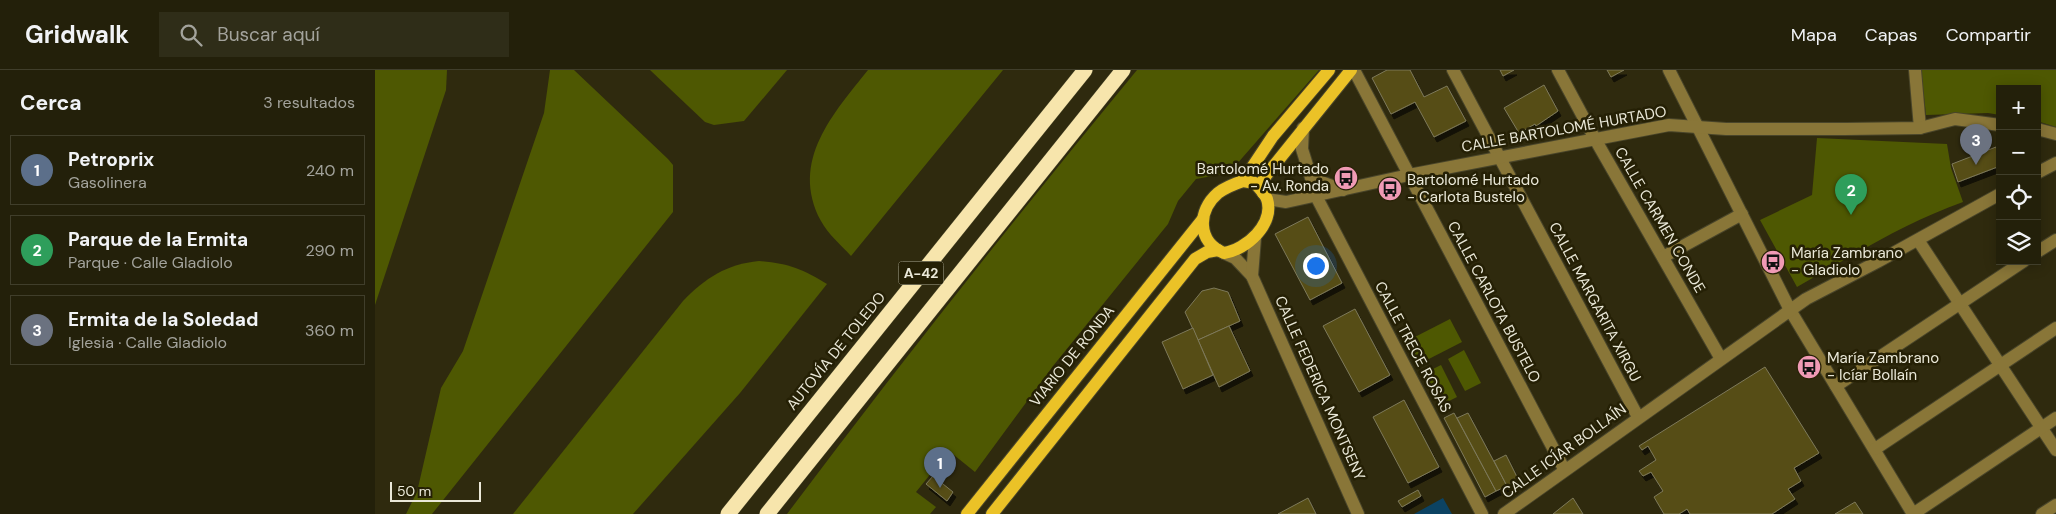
<!DOCTYPE html>
<html lang="es">
<head>
<meta charset="utf-8">
<style>
  :root { --surface:#23200a; --page:#2f2d18; --text:#f1f3f6; --muted:#a3a39c; --line:#403e2b; --accent:#8bbbb9 }
  body { margin:0; font-family:"DM Sans",sans-serif; background:var(--page); color:var(--text) }
  .controls { position:absolute; right:15px; top:15px; display:grid; overflow:hidden; border-radius:0px; box-shadow:0 2px 12px #0003 }
  .controls button { width:45px; height:45px; display:grid; place-items:center; padding:0; border:0; border-bottom:1px solid var(--line); background:var(--surface); color:var(--text); font:25px sans-serif }
  .scale { position:absolute; left:15px; bottom:12px; width:91px; box-sizing:border-box; padding-left:5px; border:2px solid #eae8d8; border-top:0; font-size:14px; line-height:18px; white-space:nowrap; color:#eae8d8; -webkit-text-stroke:4px #252005; paint-order:stroke }
  .you { position:absolute; left:940px; top:195px; width:18px; height:18px; margin:-12px; border:4px solid #fff; border-radius:50%; background:#1a73e8; box-shadow:0 0 0 8px #1a73e833 }
  .badge { display:grid; place-items:center; width:32px; height:32px; border-radius:50%; background:var(--accent); color:#fff; font-size:16px; font-weight:700 }
  .pin { position:absolute; translate:-50% -41px; filter:drop-shadow(0 1px 2px #0008) }
  .pin::after { content:''; position:absolute; top:26px; width:18px; height:15px; background:inherit; clip-path:polygon(0 0,100% 0,50% 100%) }
  .list { margin:0; padding:0; list-style:none }
  h2 { display:flex; justify-content:space-between; align-items:center; height:65px; margin:0; padding:0 20px; font-size:21px }
  h2 small { font-size:16px; font-weight:400; color:var(--muted) }
  .list li { display:grid; grid-template-columns:32px 1fr auto; gap:15px; align-items:center; box-sizing:border-box; height:70px; margin:0 10px 10px; padding:0 10px; border:1px solid var(--line); border-radius:0px }
  .list b { display:block; font-size:19px; white-space:nowrap }
  .list p { margin:0; font-size:16px; white-space:nowrap; color:var(--muted) }
  .list em { font-size:16px; font-style:normal; color:var(--muted) }
  .icon { flex:none; width:28px; height:28px; fill:none; stroke:currentColor; stroke-width:2; stroke-linecap:round; stroke-linejoin:round }
  .map { position:relative; flex:none; width:1681px; height:444px; overflow:hidden }
  header { display:flex; align-items:center; gap:30px; box-sizing:border-box; height:70px; padding:0 25px; background:var(--surface); border-bottom:1px solid var(--line) }
  header strong { font-size:24px }
  nav { display:flex; gap:28px; margin-inline-start:auto; font-size:18px }
  .search { width:350px; height:45px; background:var(--page); display:flex; align-items:center; gap:12px; box-sizing:border-box; padding:0 18px; border-radius:0px; color:var(--muted); font-size:19px }
  main { display:flex }
  aside { flex:1; background:var(--surface) }
  .map>svg:first-child { display:block }
  .green { fill:#4e5802 }
  .water { fill:#0c4363 }
  .building { fill:#574d12; stroke:#7d795b; filter:url(#shadow) }
  .lines { fill:none; stroke-linecap:round; stroke-linejoin:round }
  .minor-casing { stroke:#49452a; stroke-width:14 }
  .major-casing { stroke:#49452a; stroke-width:14 }
  .highway-casing { stroke:#49452a; stroke-width:16 }
  .minor { stroke:#897638; stroke-width:12 }
  .major { stroke:#ebc227; stroke-width:12 }
  .highway { stroke:#f7e5ac; stroke-width:15 }
  .labels { text-anchor:middle; dominant-baseline:central; stroke-width:5; stroke-linejoin:round; paint-order:stroke }
  .shield { fill:#252005; stroke:#afac99; stroke-width:1 }
  .shield-label { font-size:14px; font-weight:bold; fill:#eae8d8 }
  .street-label { font-size:15px; fill:#eae8d8; stroke:#252005 }
  .poi-label { font-size:15px; fill:#eae8d8; stroke:#252005; text-anchor:start }
</style>
</head>
<body>
<header>
<strong>Gridwalk</strong>
<div class="search"><svg class="icon" aria-label="search" viewBox="0 0 24 24"><circle cx="10" cy="10" r="6"/><path d="M15 15l6 6"/></svg>Buscar aquí</div>
<nav><a>Mapa</a><a>Capas</a><a>Compartir</a></nav>
</header>
<main>
<aside>
<h2>Cerca<small>3 resultados</small></h2>
<ul class="list">
<li><span class="badge" style="background:#5c6f8a">1</span><div><b>Petroprix</b><p>Gasolinera</p></div><em>240 m</em></li>
<li><span class="badge" style="background:#2e9e5b">2</span><div><b>Parque de la Ermita</b><p>Parque · Calle Gladiolo</p></div><em>290 m</em></li>
<li><span class="badge" style="background:#6b7280">3</span><div><b>Ermita de la Soledad</b><p>Iglesia · Calle Gladiolo</p></div><em>360 m</em></li>
</ul>
</aside>
<div class="map">
<svg width="1681" height="444" viewBox="0 0 1681 444">
  <defs>
    <filter id="shadow"><feDropShadow dx="3" dy="5" stdDeviation="0" flood-color="#0009"/></filter>
  </defs>
  <rect width="100%" height="100%" fill="#2f2a0e"/>
  <!-- green -->
  <g class="green">
    <polygon points="0,0 72,0 71,20 0,235"/>
    <polygon points="175,0 199,0 293,89 298,95 298,142 57,444 31,444 42,422 66,318 88,281 169,43"/>
    <polygon points="275,0 412,0 369,51 339,55 330,52"/>
    <path d="M493,0H628L476,186C466,175 453,164 446,151C414,91 459,43 493,0Z"/>
    <path d="M762,0H944L854,103L821,109L803,131L793,154L678,296L600,402L574,381L541,422L561,437L555,444H412C525,293 642,146 762,0Z"/>
    <polygon points="1546,0 1681,0 1681,57 1662,51 1662,19 1625,19 1625,45 1613,43 1551,45"/>
    <path d="M1442,68L1572,74L1576,98L1588,132C1529,153 1475,187 1422,217L1385,150L1437,125Z"/>
    <path d="M384,191C412,193 428,199 452,214L365,323L258,444H138L308,231C330,208 352,194 384,191Z"/>
    <polygon points="1075,249 1087,272 1044,294 1032,271"/>
    <polygon points="1089,280 1106,313 1090,321 1073,289"/>
    <polygon points="1066,295 1082,327 1066,335 1050,303"/>
  </g>
  <!-- water -->
  <polygon class="water" points="1068,428 1077,444 1039,444"/>
  <!-- building -->
  <g class="building">
    <polygon points="1012,0 1035,0 1049,27 1072,16 1091,51 1059,67 1040,32 1016,44 997,8"/>
    <polygon points="1125,0 1139,0 1128,6"/>
    <polygon points="1232,0 1249,0 1236,7"/>
    <polygon points="1169,15 1183,41 1161,56 1160,54 1144,63 1129,38"/>
    <polygon points="1621,77 1625,96 1583,112 1577,94"/>
    <polygon points="933,147 967,213 935,230 900,164"/>
    <polygon points="839,218 853,222 865,251 823,270 810,242 827,221"/>
    <polygon points="980,239 1015,305 984,322 948,256"/>
    <polygon points="854,256 875,301 844,317 823,270"/>
    <polygon points="818,258 838,305 808,319 787,272"/>
    <polygon points="1390,297 1444,383 1419,398 1426,411 1413,419 1420,429 1397,444 1315,444 1312,439 1304,444 1289,444 1279,427 1288,421 1276,402 1268,406 1264,401 1281,390 1273,376 1267,380 1264,376"/>
    <polygon points="1029,330 1064,397 1033,413 998,347"/>
    <polygon points="1079,343 1121,421 1110,427 1069,348"/>
    <polygon points="1093,343 1132,416 1121,421 1082,348"/>
    <polygon points="1131,385 1143,409 1132,416 1119,391"/>
    <polygon points="558,406 578,422 572,431 551,414"/>
    <polygon points="1043,420 1046,426 1027,437 1023,431"/>
    <polygon points="933,428 941,444 903,444"/>
    <polygon points="1198,428 1208,444 1178,444"/>
    <polygon points="1480,432 1488,444 1460,444"/>
  </g>
  <g class="lines">
    <!-- minor casing -->
    <g class="minor-casing">
      <g id="minor">
        <polyline points="979,0 1189,399"/>
        <polyline points="1078,0 1263,347"/>
        <polyline points="1183,0 1220,69 1346,289"/>
        <polyline points="1294,0 1415,240 1538,444"/>
        <polyline points="1540,0 1545,58"/>
        <polyline points="928,58 927,79 936,108 968,120"/>
        <polyline points="1662,59 1681,64"/>
        <polyline points="1662,103 1681,93"/>
        <polyline points="941,126 1107,444"/>
        <polyline points="892,129 911,132 1034,105 1294,55 1351,59 1471,59 1545,58 1580,49 1625,55"/>
        <polyline points="1543,170 1681,380"/>
        <polyline points="1662,182 1681,170"/>
        <polyline points="849,183 860,188 877,206 983,444"/>
        <polyline points="1288,187 1367,144"/>
        <polyline points="877,206 880,168"/>
        <polyline points="1461,316 1649,191"/>
        <polyline points="1500,379 1681,258"/>
        <polyline points="1129,444 1431,229 1504,191 1625,124"/>
        <polyline points="1538,444 1681,348"/>
        <polyline points="1667,444 1681,435"/>
      </g>
    </g>
    <!-- major casing -->
    <g class="major-casing">
      <g id="major">
        <path d="M868,111L880,113C884,118 890,124 892,129C900,154 871,180 849,183C822,172 822,141 843,123C851,117 859,114 868,111Z"/>
        <polyline points="868,111 898,66 954,0"/>
        <polyline points="888,123 889,108 976,0"/>
        <polyline points="592,444 828,149"/>
        <polyline points="617,444 820,189 832,182 843,180"/>
      </g>
    </g>
    <!-- highway casing -->
    <g class="highway-casing">
      <g id="highway">
        <polyline points="353,444 710,0"/>
        <polyline points="392,444 748,0"/>
      </g>
    </g>
    <!-- minor -->
    <use href="#minor" class="minor"/>
    <!-- major -->
    <use href="#major" class="major"/>
    <!-- highway -->
    <use href="#highway" class="highway"/>
  </g>
  <!-- icons -->
  <defs>
    <g id="bus-disc" transform="scale(1.25)"><circle r="9.5" fill="#f09ab5" stroke="#252005"/><path d="M-5-6H5V4H4V6H2V4H-2V6H-4V4H-5ZM-3.5-4V0h7V-4ZM-3.5 1.2v1.5H-2V1.2ZM2 1.2v1.5H3.5V1.2Z" fill="#111"/></g>
  </defs>
  <g fill-rule="evenodd">
    <use href="#bus-disc" x="971" y="108"/>
    <use href="#bus-disc" x="1015" y="119"/>
    <use href="#bus-disc" x="1398" y="192"/>
    <use href="#bus-disc" x="1434" y="297"/>
  </g>
  <g class="labels">
    <!-- shield labels -->
    <rect class="shield" x="523.5" y="191.5" width="45" height="23" rx="4"/>
    <g class="shield-label">
      <text x="546" y="203">A-42</text>
    </g>
    <!-- street labels -->
    <g class="street-label">
      <text transform="translate(1189 59) rotate(-10)">CALLE BARTOLOMÉ HURTADO</text>
      <text transform="translate(1285 150) rotate(60)">CALLE CARMEN CONDE</text>
      <text transform="translate(1119 232) rotate(62)">CALLE CARLOTA BUSTELO</text>
      <text transform="translate(1220 232) rotate(62)">CALLE MARGARITA XIRGU</text>
      <text transform="translate(1038 277) rotate(62)">CALLE TRECE ROSAS</text>
      <text transform="translate(461 281) rotate(-51)">AUTOVÍA DE TOLEDO</text>
      <text transform="translate(697 286) rotate(-51)">VIARIO DE RONDA</text>
      <text transform="translate(945 318) rotate(66)">CALLE FEDERICA MONTSENY</text>
      <text transform="translate(1189 381) rotate(-36)">CALLE ICÍAR BOLLAÍN</text>
    </g>
    <!-- poi labels -->
    <g class="poi-label">
      <text x="954" y="99" text-anchor="end">Bartolomé Hurtado<tspan x="954" dy="17">- Av. Ronda</tspan></text>
      <text x="1032" y="110">Bartolomé Hurtado<tspan x="1032" dy="17">- Carlota Bustelo</tspan></text>
      <text x="1416" y="183">María Zambrano<tspan x="1416" dy="17">- Gladiolo</tspan></text>
      <text x="1452" y="288">María Zambrano<tspan x="1452" dy="17">- Icíar Bollaín</tspan></text>
    </g>
  </g>
</svg>
<div class="controls">
<button>+</button>
<button>−</button>
<button><svg class="icon" aria-label="locate" viewBox="0 0 24 24"><circle cx="12" cy="12" r="6"/><path d="M12 2v4M12 18v4M2 12h4M18 12h4"/></svg></button>
<button><svg class="icon" aria-label="layers" viewBox="0 0 24 24"><path d="M12 4l9 5-9 5-9-5zM3 14l9 5 9-5"/></svg></button>
</div>
<div class="scale">50 m</div>
<div class="you"></div>
<div class="pin badge" style="left:565px;top:418px;background:#5c6f8a">1</div>
<div class="pin badge" style="left:1476px;top:145px;background:#2e9e5b">2</div>
<div class="pin badge" style="left:1601px;top:95px;background:#6b7280">3</div>
</div>
</main>
</body>
</html>
